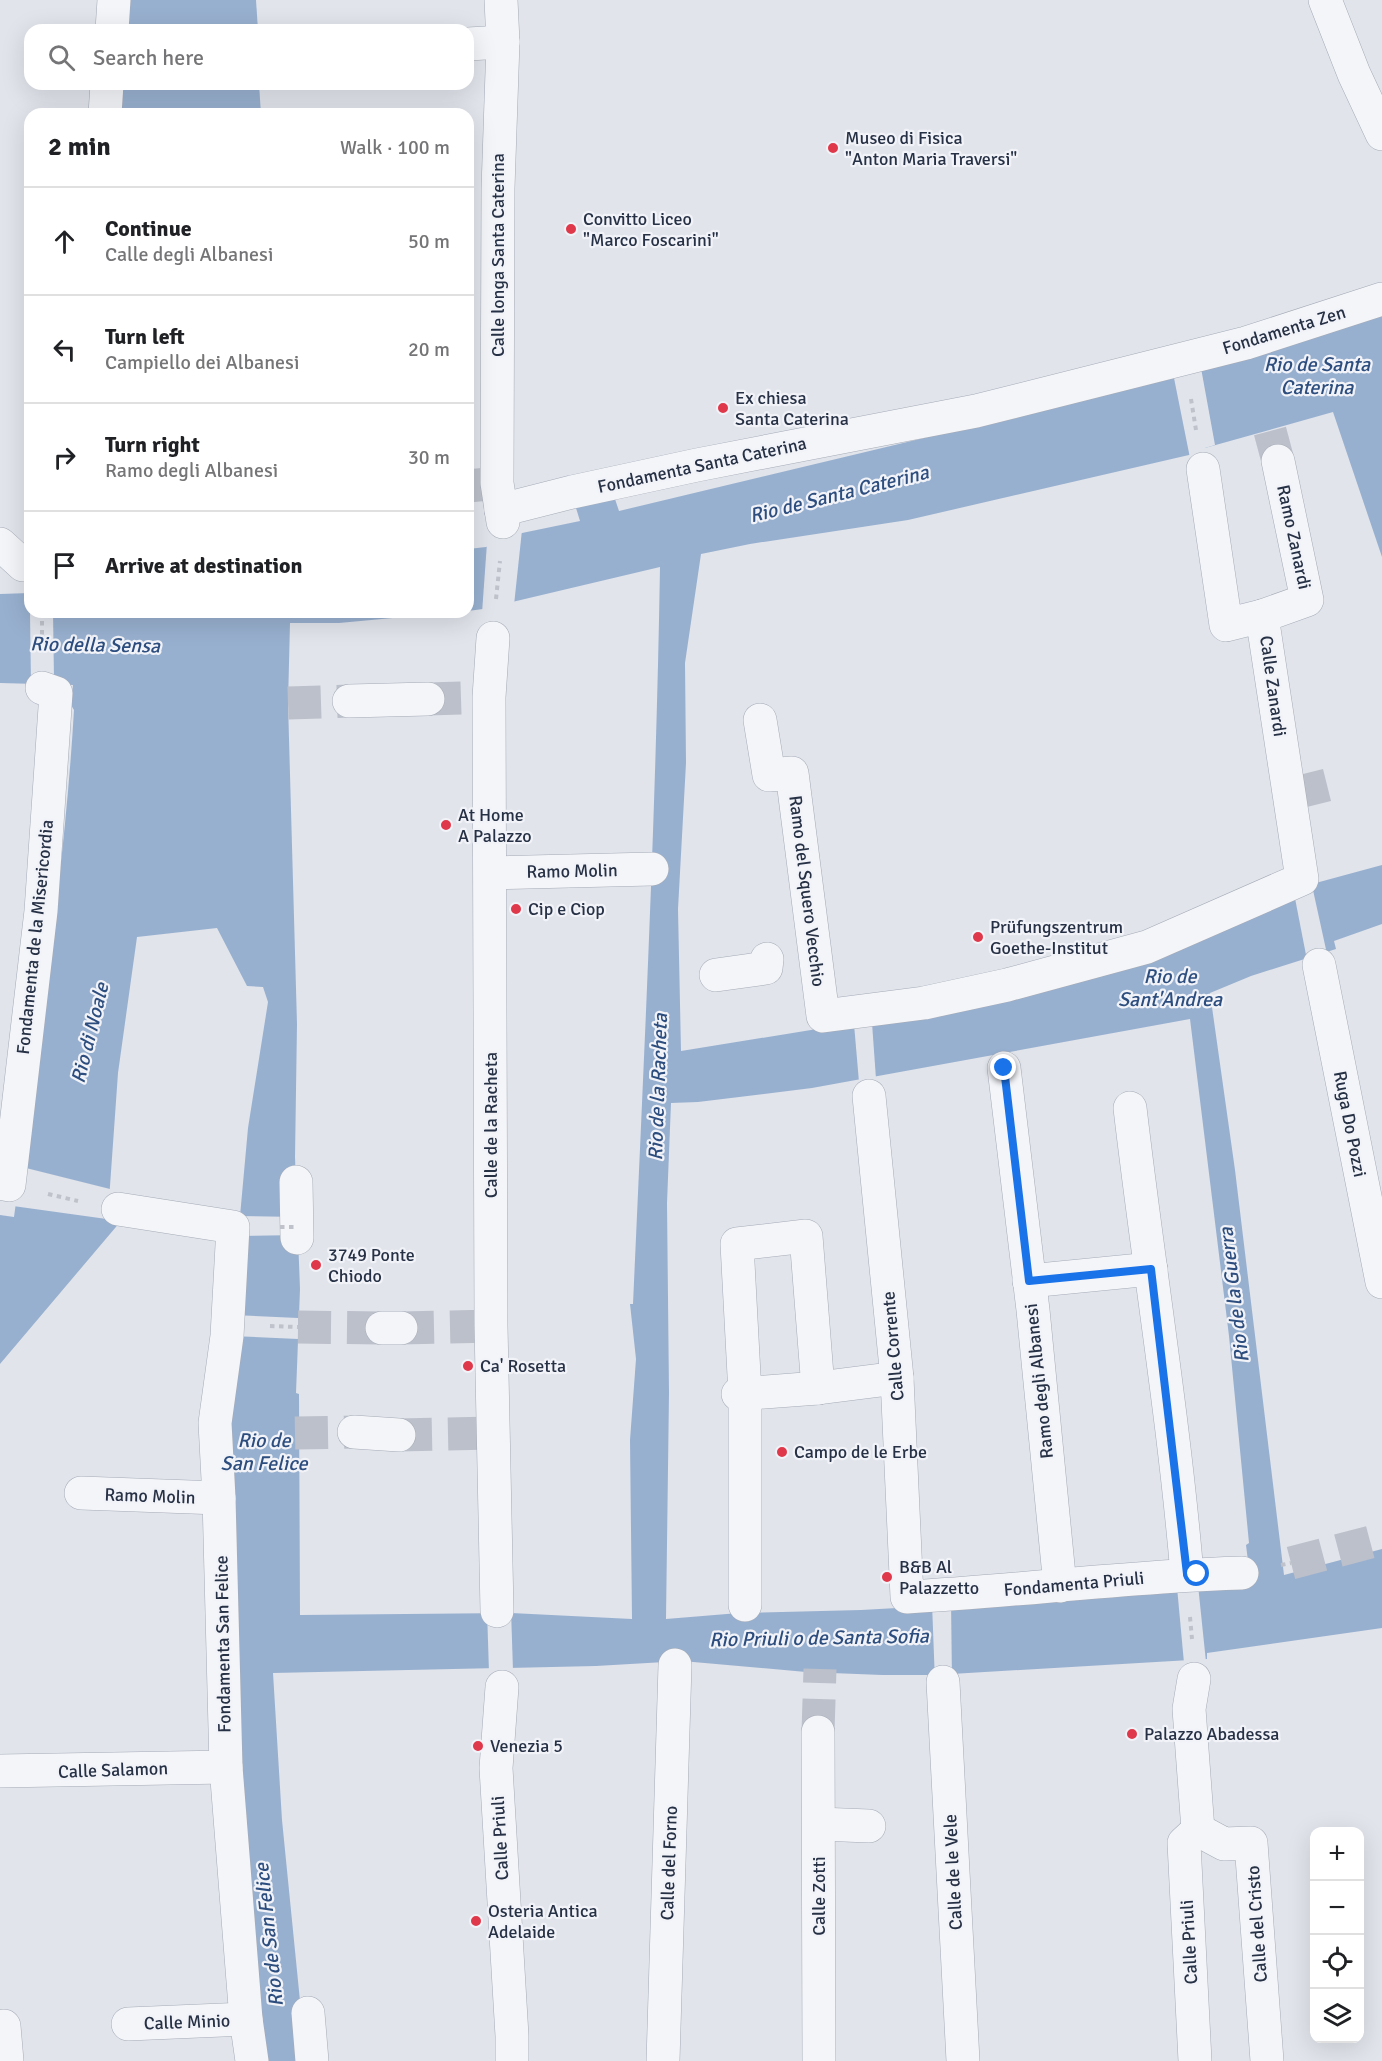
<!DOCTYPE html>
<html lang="en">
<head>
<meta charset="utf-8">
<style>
  :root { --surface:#fff; --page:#f2f2f2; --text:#202124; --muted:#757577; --line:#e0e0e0 }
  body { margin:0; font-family:Signika,sans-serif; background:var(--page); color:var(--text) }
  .controls { position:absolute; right:18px; bottom:18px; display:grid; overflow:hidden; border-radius:12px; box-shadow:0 6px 24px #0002 }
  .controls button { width:54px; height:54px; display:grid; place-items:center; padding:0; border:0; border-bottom:2px solid var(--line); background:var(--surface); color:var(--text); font:30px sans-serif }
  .stop { position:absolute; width:18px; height:18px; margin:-14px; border:4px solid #1a73e8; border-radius:50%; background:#fff }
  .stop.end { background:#1a73e8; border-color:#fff; box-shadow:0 2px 6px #0008 }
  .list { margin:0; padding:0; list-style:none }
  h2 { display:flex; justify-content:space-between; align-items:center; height:78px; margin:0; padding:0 24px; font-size:26px }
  h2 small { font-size:20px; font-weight:400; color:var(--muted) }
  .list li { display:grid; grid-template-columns:39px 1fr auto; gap:18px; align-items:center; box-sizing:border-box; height:108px; padding:0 24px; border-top:2px solid var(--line) }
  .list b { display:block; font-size:22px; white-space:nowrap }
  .list p { margin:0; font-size:20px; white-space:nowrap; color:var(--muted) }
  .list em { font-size:20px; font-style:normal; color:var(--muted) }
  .icon { flex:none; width:33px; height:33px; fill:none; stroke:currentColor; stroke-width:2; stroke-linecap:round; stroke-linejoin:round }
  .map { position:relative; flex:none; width:1382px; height:2061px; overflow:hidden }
  .search { position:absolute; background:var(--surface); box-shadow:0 6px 24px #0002; left:24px; top:24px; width:450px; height:66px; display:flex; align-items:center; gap:15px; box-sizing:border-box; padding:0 21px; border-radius:18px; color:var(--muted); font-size:22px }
  .panel { position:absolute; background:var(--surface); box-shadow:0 6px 24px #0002; left:24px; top:108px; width:450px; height:510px; border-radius:18px }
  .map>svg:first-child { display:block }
  .water { fill:#98b0cf; fill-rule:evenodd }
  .pier { fill:#e1e4eb }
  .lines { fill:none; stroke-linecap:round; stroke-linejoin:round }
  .pedestrian-tunnel { stroke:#bcc0ca; stroke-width:33; stroke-dasharray:33 16; stroke-linecap:butt }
  .pedestrian-casing { stroke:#a5abb6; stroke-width:34 }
  .path { stroke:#bfc2ca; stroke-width:4; stroke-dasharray:4.5 4.5; stroke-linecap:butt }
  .pedestrian { stroke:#f4f5f9; stroke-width:33 }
  .path-bridge { stroke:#bfc2ca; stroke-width:4; stroke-dasharray:4.5 4.5; stroke-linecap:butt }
  .route { stroke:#1a73e8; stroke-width:8 }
  .poi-dot { fill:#de384a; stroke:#f1f3f8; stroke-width:2 }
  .labels { text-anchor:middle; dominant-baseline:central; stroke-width:4.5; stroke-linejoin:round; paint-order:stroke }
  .poi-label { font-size:18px; fill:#273145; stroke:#f1f3f8; text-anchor:start }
  .street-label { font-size:18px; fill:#273145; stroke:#f1f3f8 }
  .water-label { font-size:20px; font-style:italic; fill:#2c4d7e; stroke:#f1f3f8 }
</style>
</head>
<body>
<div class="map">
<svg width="1382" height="2061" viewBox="0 0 1382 2061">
  <rect width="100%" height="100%" fill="#e1e4eb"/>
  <!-- water -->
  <g class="water">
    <polygon points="125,0 256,0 258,30 122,30"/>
    <polygon points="117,84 259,84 261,114 114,114"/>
    <path d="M1382,314V557L1333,412L1205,448L1189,455L908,520L750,544L701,554L685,663L686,763L678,909L681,1051L817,1029L1312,884L1382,865V924L1334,941L1336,949L1251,976L1210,993L1235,1170L1284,1575L1382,1549V1628L1207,1653V1659L935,1675H882L806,1672L682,1661L596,1666L273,1673L282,1820L306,2061H262L234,1767L230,1450L240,1216L248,1128L268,1002L263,987L247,986L217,928L137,937L118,1073L109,1200L121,1221L0,1364V1215L14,1217C37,1048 64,880 74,710L71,705L73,685L0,683V594L30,593V612H457L339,623H290L288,703L297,1024L295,1157L300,1289L296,1393L299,1394L300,1615L511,1613L632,1619L630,1440L636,1359L630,1304H633C644,1058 656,813 660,567L483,609L468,611V549L486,547L522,533L580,521L576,508L615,499L619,511L1174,378ZM1190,1019L1229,1336L1249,1543L1246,1545L1248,1561L951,1605L861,1610L739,1613L666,1619L669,1393L667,1203L671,1103L698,1102L812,1088Z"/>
  </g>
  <!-- pier -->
  <g class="pier">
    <polygon points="1201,368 1215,445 1205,448 1205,451 1190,458 1174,378"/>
    <polygon points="522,530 514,605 482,613 487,543"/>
    <polygon points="30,612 53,612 54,681 31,685"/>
    <polygon points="1311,881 1327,954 1307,960 1293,888"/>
    <polygon points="872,1023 876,1079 859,1082 854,1024"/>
    <polygon points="18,1166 110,1189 110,1200 121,1221 13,1206"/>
    <polygon points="237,1216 298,1217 298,1235 236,1236"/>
    <polygon points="233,1315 298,1318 298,1339 232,1336"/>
    <polygon points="1198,1585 1206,1662 1184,1663 1177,1587"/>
    <polygon points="951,1602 952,1682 935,1682 932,1603"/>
    <polygon points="487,1610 511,1610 513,1671 489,1672"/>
  </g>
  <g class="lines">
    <!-- pedestrian-tunnel -->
    <g class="pedestrian-tunnel">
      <polyline points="1270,431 1278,461"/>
      <polyline points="468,486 488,484"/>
      <polyline points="428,699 489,697"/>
      <polyline points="288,703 349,701"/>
      <polyline points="1295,793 1327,785"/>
      <polyline points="298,1327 382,1328"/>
      <polyline points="401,1328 491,1326"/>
      <polyline points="295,1433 354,1432"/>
      <polyline points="399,1435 493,1433"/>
      <polyline points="1291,1563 1382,1539"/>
      <polyline points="818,1732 820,1669"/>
    </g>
    <!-- pedestrian casing -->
    <g class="pedestrian-casing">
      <g id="pedestrian">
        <polyline points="501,0 503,42 498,188 497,483 503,522"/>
        <polyline points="1325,0 1354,74 1382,134"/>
        <polyline points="112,30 114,0"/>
        <polyline points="468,44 503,42"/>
        <polyline points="105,114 107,84"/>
        <polyline points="501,510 572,492 697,465 976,411 1246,343 1382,299"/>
        <polyline points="0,544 23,565"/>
        <polyline points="1262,616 1307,600 1278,461"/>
        <polyline points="493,638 489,697 491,1326 497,1611"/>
        <polyline points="349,701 428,699"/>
        <polyline points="760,720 769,775 792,773 823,1016 924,1003 1007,985 1147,947 1302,879 1262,616 1226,625 1203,469"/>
        <polyline points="491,873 652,869"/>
        <polyline points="1319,965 1382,1282"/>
        <polyline points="716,975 766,968 767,959"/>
        <polyline points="1004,1068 1033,1310 1060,1586"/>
        <path d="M869,1096L897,1378L907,1597C1019,1591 1130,1576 1242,1573"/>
        <path d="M1130,1108C1148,1263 1174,1419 1187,1574"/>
        <polyline points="296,1182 297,1238"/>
        <polyline points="0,1183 9,1185 41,911 56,693 42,688"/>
        <polyline points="118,1209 233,1227 227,1336 215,1423 219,1498 226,1767 246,2019 252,2061"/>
        <polyline points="1029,1281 1151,1269"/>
        <polyline points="382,1328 401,1328"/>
        <polyline points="738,1394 818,1388 897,1378"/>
        <polyline points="354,1432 399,1435"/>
        <polyline points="81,1493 219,1498"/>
        <polyline points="745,1605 745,1394 737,1244 806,1236 818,1388"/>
        <polyline points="1194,1679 1189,1709 1198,1830"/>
        <polyline points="943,1682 963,2061"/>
        <polyline points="502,1687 496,1768 512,2036 512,2061"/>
        <polyline points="818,1732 819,2061"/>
        <polyline points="0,1771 226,1767"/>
        <polyline points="819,1824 869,1826"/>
        <polyline points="1198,1830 1224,1844 1251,1843 1267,2061"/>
        <polyline points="308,2013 312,2061"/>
        <polyline points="128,2024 246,2019"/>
        <polyline points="4,2026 7,2061"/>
        <polyline points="663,2061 675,1665"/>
        <polyline points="1195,2061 1184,1843 1198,1830"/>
      </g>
    </g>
    <!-- path -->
    <g class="path">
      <polyline points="1191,399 1196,430"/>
      <polyline points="496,599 500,561"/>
      <polyline points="42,612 42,649"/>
      <polyline points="48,1194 78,1201"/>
      <polyline points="270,1326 298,1327"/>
      <polyline points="1281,1565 1291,1563"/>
      <polyline points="1190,1617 1192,1639"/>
    </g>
    <!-- pedestrian -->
    <use href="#pedestrian" class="pedestrian"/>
    <!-- path-bridge -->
    <polyline class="path-bridge" points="280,1227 298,1227"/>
  </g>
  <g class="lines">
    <!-- route -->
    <polyline class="route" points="1004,1068 1029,1281 1151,1269 1187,1574 1197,1574"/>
  </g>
  <!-- markers -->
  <g class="poi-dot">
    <circle cx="833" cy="148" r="6"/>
    <circle cx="571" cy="229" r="6"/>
    <circle cx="723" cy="408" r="6"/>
    <circle cx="446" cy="825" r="6"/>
    <circle cx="516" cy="909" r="6"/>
    <circle cx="978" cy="937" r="6"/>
    <circle cx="316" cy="1265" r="6"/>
    <circle cx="468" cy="1366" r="6"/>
    <circle cx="782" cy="1452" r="6"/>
    <circle cx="887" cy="1577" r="6"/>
    <circle cx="1132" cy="1734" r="6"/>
    <circle cx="478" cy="1746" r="6"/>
    <circle cx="476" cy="1921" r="6"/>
  </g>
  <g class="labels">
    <!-- poi labels -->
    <g class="poi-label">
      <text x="845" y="138">Museo di Fisica<tspan x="845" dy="21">"Anton Maria Traversi"</tspan></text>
      <text x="583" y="219">Convitto Liceo<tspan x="583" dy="21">"Marco Foscarini"</tspan></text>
      <text x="735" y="398">Ex chiesa<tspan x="735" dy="21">Santa Caterina</tspan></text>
      <text x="458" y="815">At Home<tspan x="458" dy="21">A Palazzo</tspan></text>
      <text x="528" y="909">Cip e Ciop</text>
      <text x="990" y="927">Prüfungszentrum<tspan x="990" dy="21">Goethe-Institut</tspan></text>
      <text x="328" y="1255">3749 Ponte<tspan x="328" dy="21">Chiodo</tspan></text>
      <text x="480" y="1366">Ca' Rosetta</text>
      <text x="794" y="1452">Campo de le Erbe</text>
      <text x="899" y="1567">B&amp;B Al<tspan x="899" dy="21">Palazzetto</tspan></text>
      <text x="1144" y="1734">Palazzo Abadessa</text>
      <text x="490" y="1746">Venezia 5</text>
      <text x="488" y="1911">Osteria Antica<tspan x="488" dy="21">Adelaide</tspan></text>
    </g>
    <!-- street labels -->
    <g class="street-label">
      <text transform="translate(498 255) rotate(-90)">Calle longa Santa Caterina</text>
      <text transform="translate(1284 330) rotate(-17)">Fondamenta Zen</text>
      <text transform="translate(702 465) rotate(-12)">Fondamenta Santa Caterina</text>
      <text transform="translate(1294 537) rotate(78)">Ramo Zanardi</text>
      <text transform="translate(1273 686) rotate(82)">Calle Zanardi</text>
      <text transform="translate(572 871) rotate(-1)">Ramo Molin</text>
      <text transform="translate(807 891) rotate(83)">Ramo del Squero Vecchio</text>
      <text transform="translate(35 937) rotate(-84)">Fondamenta de la Misericordia</text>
      <text transform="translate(1350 1124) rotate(79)">Ruga Do Pozzi</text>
      <text transform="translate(491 1125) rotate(-90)">Calle de la Racheta</text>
      <text transform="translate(893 1346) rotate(-95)">Calle Corrente</text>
      <text transform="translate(1039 1381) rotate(-96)">Ramo degli Albanesi</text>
      <text transform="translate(150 1496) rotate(2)">Ramo Molin</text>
      <text transform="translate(1074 1584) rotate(-5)">Fondamenta Priuli</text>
      <text transform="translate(223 1644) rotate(-91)">Fondamenta San Felice</text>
      <text transform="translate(113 1770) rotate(-2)">Calle Salamon</text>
      <text transform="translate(500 1838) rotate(-93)">Calle Priuli</text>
      <text transform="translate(669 1863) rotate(-88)">Calle del Forno</text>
      <text transform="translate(953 1872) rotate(-93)">Calle de le Vele</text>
      <text transform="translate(819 1896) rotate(-90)">Calle Zotti</text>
      <text transform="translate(1257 1924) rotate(-94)">Calle del Cristo</text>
      <text transform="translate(1189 1942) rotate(-93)">Calle Priuli</text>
      <text transform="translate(187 2022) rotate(-2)">Calle Minio</text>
    </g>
    <!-- water labels -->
    <g class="water-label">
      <text x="1317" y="364">Rio de Santa<tspan x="1317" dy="23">Caterina</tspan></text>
      <text transform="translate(839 494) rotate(-14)">Rio de Santa Caterina</text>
      <text transform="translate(95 645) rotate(1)">Rio della Sensa</text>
      <text x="1170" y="976">Rio de<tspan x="1170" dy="23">Sant'Andrea</tspan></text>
      <text transform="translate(90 1033) rotate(-76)">Rio di Noale</text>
      <text transform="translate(658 1087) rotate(-88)">Rio de la Racheta</text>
      <text transform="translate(1234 1295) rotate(-97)">Rio de la Guerra</text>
      <text x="264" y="1440">Rio de<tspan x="264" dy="23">San Felice</tspan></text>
      <text transform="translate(819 1638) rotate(-1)">Rio Priuli o de Santa Sofia</text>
      <text transform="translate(269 1935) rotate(-96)">Rio de San Felice</text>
    </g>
  </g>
</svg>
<div class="controls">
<button>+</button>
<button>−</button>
<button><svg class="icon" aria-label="locate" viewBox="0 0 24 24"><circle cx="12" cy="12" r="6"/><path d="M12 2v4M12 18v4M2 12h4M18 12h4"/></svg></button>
<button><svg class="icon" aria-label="layers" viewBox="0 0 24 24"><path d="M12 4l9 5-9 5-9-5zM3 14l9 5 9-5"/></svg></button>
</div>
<div class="stop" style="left:1197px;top:1574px"></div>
<div class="stop end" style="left:1004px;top:1068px"></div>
<div class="search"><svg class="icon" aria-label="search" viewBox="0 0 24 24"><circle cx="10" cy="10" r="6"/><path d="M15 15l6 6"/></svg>Search here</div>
<section class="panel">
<h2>2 min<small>Walk · 100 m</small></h2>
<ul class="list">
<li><svg class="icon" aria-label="ahead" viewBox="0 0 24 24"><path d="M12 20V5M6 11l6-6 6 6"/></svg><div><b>Continue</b><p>Calle degli Albanesi</p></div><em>50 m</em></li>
<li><svg class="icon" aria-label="left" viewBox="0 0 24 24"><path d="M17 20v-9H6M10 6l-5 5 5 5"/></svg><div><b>Turn left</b><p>Campiello dei Albanesi</p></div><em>20 m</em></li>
<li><svg class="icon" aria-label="right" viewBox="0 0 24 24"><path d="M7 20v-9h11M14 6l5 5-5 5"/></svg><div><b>Turn right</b><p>Ramo degli Albanesi</p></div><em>30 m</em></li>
<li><svg class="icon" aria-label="arrive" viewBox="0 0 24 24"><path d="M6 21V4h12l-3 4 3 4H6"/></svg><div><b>Arrive at destination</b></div></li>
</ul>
</section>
</div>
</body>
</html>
